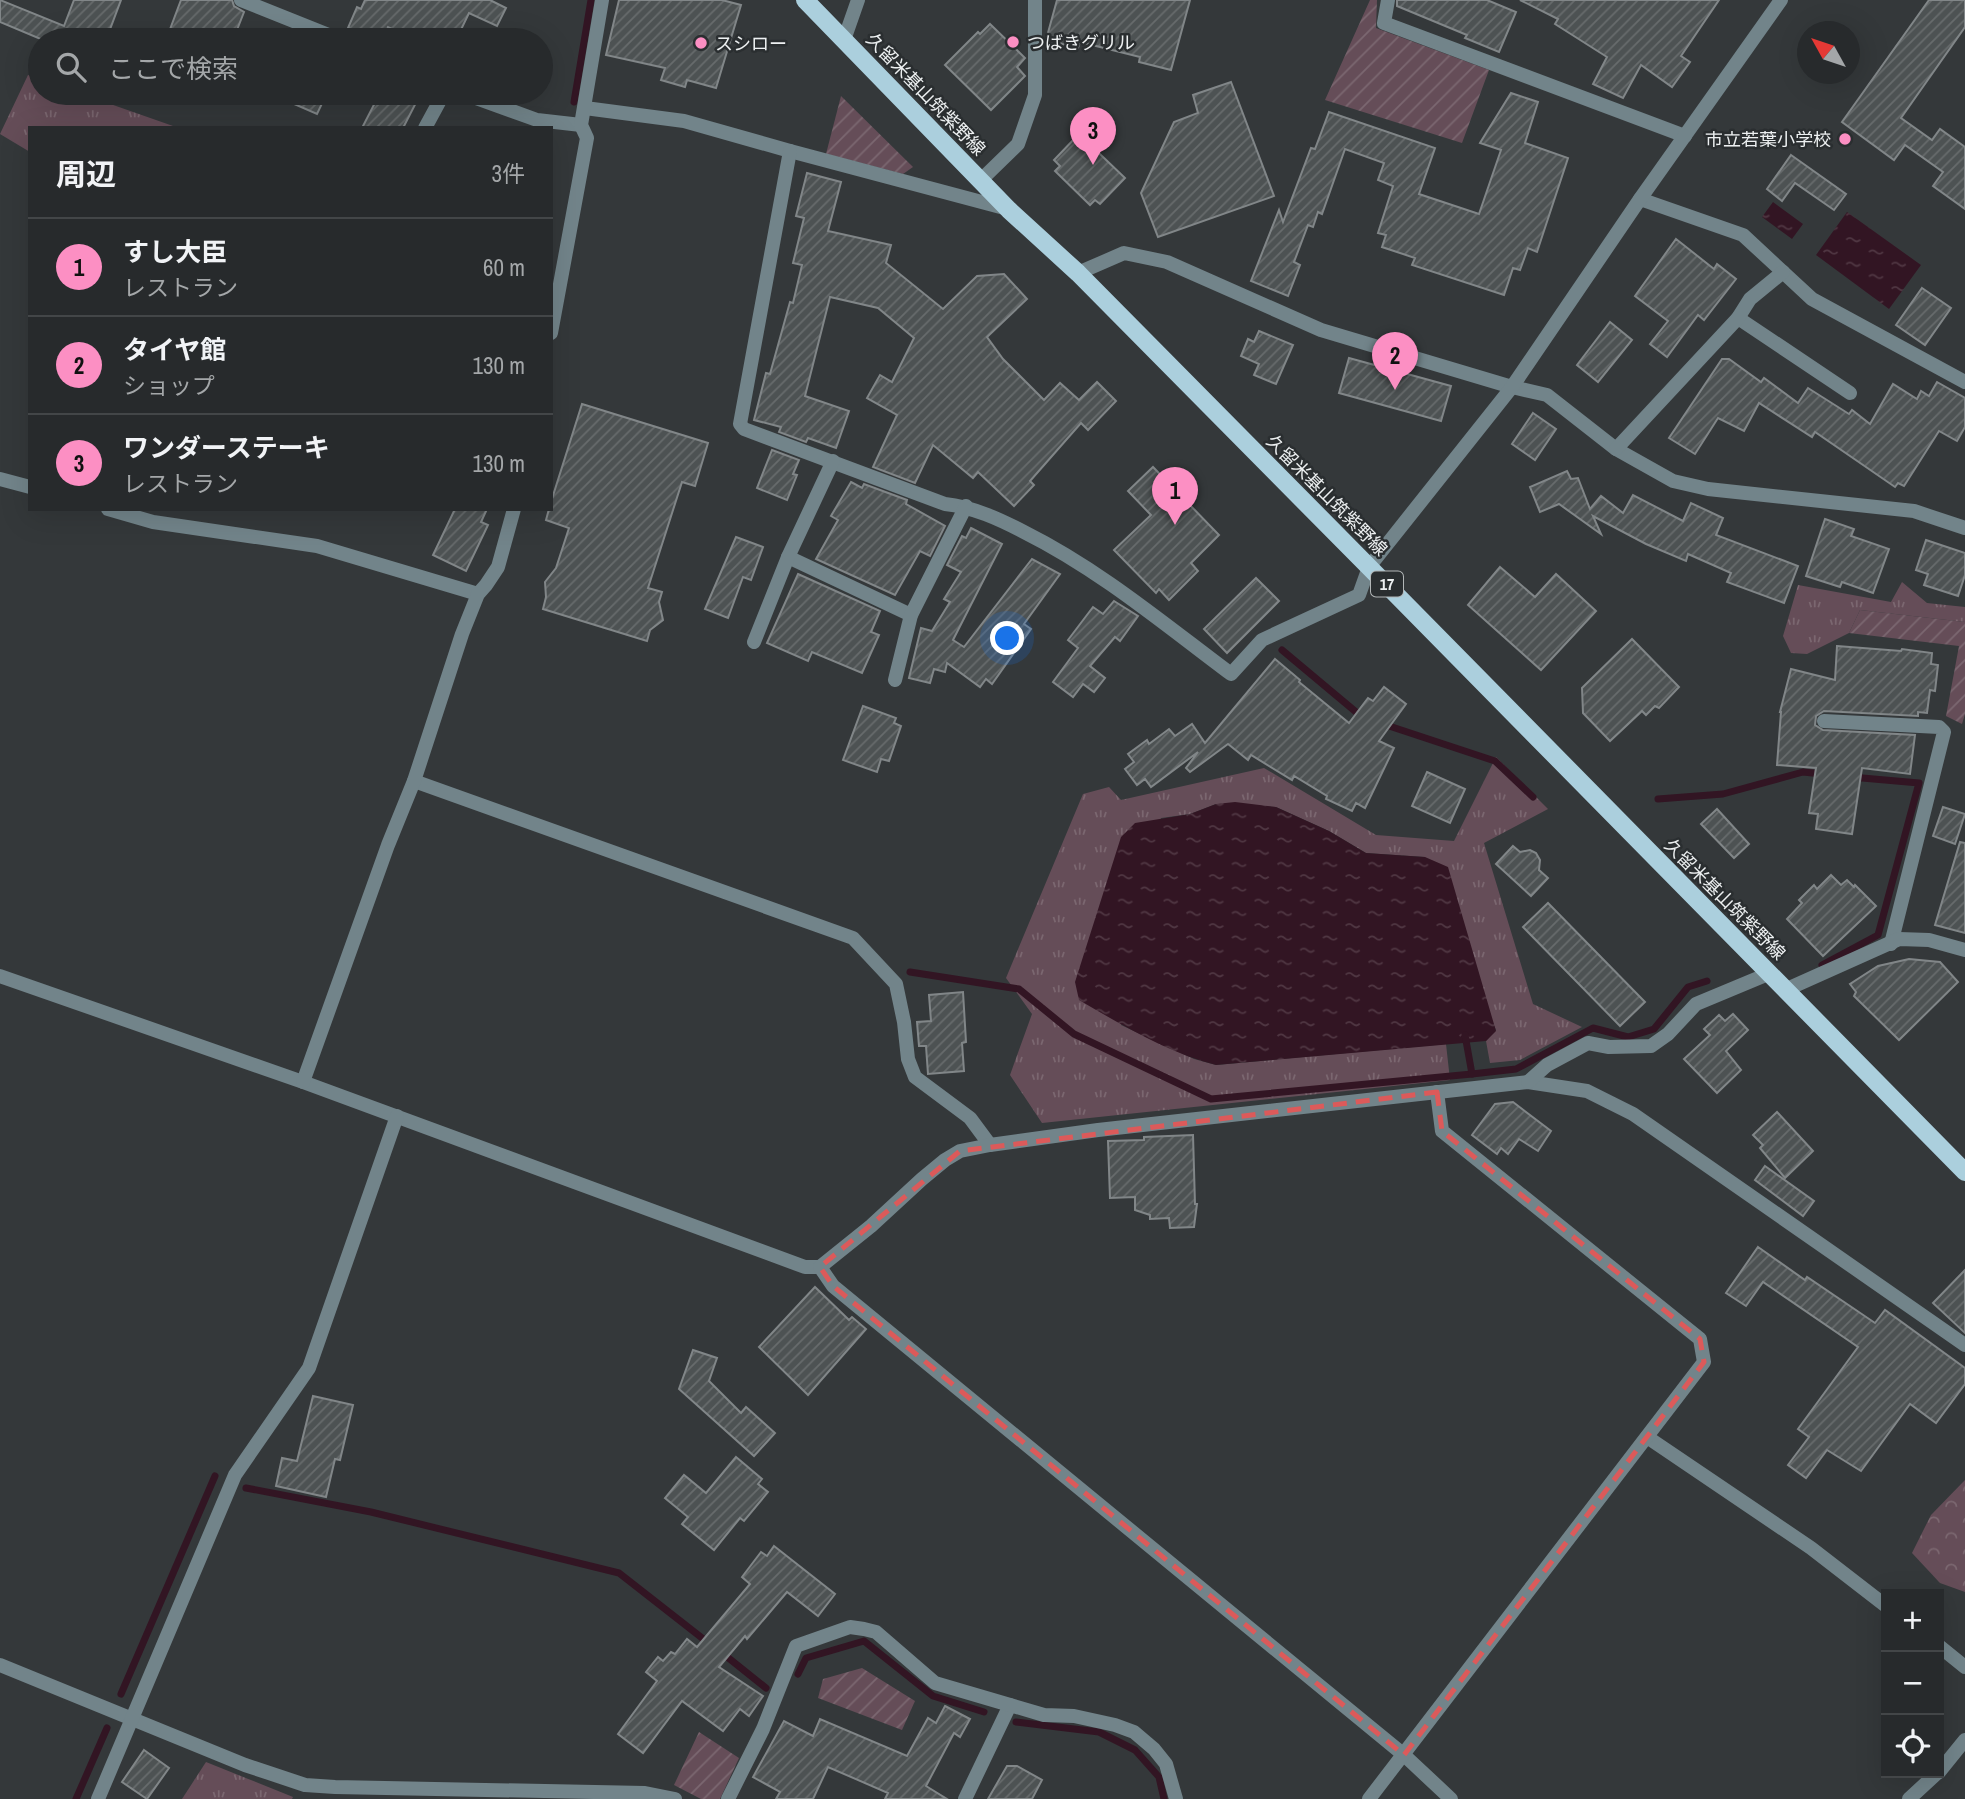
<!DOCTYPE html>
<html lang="ja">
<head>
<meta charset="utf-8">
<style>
  :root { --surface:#272a2c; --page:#2f3234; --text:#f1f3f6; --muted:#a4a7a9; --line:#434648; --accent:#fc8fc3 }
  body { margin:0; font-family:"Archivo Narrow","Noto Sans JP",sans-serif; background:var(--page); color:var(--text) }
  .controls { position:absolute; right:21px; bottom:21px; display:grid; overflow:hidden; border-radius:0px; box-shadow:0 7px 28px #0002 }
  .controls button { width:63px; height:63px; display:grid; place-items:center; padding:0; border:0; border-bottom:2px solid var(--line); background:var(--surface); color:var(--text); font:35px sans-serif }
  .compass { position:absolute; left:1797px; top:21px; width:63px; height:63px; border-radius:50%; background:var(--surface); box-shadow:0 7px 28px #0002; rotate:310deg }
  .you { position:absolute; left:1008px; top:639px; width:24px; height:24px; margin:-18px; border:5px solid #fff; border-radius:50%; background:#1a73e8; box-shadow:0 0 0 10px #1a73e833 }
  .badge { display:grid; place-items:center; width:46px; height:46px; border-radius:50%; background:var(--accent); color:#111; font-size:23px; font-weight:700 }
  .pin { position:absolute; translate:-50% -58px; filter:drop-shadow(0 2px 4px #0008) }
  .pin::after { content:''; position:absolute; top:37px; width:24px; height:21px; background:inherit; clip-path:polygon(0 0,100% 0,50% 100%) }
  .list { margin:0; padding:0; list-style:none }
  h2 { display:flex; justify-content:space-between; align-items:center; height:91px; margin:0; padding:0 28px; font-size:30px }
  h2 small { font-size:23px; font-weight:400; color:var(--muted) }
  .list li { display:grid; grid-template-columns:46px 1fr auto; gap:21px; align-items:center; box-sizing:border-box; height:98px; padding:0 28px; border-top:2px solid var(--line) }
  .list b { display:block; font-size:26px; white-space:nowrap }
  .list p { margin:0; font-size:23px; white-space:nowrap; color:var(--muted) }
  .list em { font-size:23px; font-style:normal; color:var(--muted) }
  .icon { flex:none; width:38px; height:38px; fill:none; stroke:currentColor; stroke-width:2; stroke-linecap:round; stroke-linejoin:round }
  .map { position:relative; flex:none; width:1965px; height:1799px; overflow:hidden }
  .search { position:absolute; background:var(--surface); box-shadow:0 7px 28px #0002; left:28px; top:28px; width:525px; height:77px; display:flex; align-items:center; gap:18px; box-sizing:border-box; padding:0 24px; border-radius:38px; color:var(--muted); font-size:26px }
  .panel { position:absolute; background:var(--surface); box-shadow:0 7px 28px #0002; left:28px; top:126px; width:525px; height:385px; border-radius:0px }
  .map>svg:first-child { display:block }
  .grass { fill:url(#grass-tufts) }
  .forest { fill:url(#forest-crowns) }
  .garden { fill:url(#garden-furrows) }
  .water { fill:url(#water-ripples) }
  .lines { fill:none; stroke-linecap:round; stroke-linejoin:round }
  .stream { stroke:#321523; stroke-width:7 }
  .building { fill:url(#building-hatch); stroke:#818688; stroke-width:2 }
  .service { stroke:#72848a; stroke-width:14 }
  .minor { stroke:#72848a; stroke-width:14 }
  .tertiary { stroke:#72848a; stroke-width:14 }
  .primary { stroke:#abcfdd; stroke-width:18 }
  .marked { fill:none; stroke:#dc5a5a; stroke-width:5; stroke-dasharray:14 9; stroke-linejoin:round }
  .poi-dot { fill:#fc8fc3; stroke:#2a2e30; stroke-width:2.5 }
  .labels { text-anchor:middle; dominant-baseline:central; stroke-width:5; stroke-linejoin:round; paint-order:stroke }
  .shield { fill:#2a2e30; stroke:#b2b6b7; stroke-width:2 }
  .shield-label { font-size:16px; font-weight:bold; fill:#edf0f1 }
  .poi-label { font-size:18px; fill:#edf0f1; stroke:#2a2e30; text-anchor:start }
  .street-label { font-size:18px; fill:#edf0f1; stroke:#2a2e30 }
</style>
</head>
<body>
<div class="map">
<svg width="1965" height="1799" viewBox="0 0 1965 1799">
  <defs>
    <pattern id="grass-tufts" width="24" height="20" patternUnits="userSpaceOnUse" patternTransform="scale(1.75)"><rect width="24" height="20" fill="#654d58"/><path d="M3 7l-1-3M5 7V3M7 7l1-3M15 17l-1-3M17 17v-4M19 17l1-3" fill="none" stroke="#7b6770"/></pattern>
    <pattern id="forest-crowns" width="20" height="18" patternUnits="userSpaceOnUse" patternTransform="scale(1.75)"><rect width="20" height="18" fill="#654d58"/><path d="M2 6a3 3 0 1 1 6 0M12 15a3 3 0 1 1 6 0" fill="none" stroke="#7b6770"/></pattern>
    <pattern id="garden-furrows" width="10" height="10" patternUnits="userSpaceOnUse" patternTransform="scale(1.75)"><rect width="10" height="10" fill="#654d58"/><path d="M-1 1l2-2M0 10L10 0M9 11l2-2" fill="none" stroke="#7b6770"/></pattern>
    <pattern id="water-ripples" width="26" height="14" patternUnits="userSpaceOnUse" patternTransform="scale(1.75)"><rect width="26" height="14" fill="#321523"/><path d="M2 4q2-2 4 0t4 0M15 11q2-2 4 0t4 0" fill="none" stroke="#503743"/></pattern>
    <pattern id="building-hatch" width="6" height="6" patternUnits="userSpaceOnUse" patternTransform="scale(1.75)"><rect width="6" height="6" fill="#4d5253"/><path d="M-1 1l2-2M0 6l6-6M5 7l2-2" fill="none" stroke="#676b6c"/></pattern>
  </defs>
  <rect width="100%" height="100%" fill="#34383a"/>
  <!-- grass -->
  <g class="grass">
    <polygon points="28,75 40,79 40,93 79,93 173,126 172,128 30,128 30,152 0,134"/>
    <polygon points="1902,582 1927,603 1965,607 1965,622 1860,610 1849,633 1807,654 1791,653 1783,636 1798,585 1891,602"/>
    <polygon points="1496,757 1548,809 1484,843 1533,1004 1582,1027 1520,1060 1490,1063 1486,1041 1496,1030 1425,857 1366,853 1329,831 1276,807 1216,804 1190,814 1161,818 1121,1025 1194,1059 1216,1065 1446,1044 1450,1080 1042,1123 1010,1075 1032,1014 1006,978 1083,794 1109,787 1121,800 1264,768 1376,835 1454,841"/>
    <polygon points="206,1762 293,1797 292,1799 182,1799"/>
  </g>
  <!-- forest -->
  <polygon class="forest" points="1965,1480 1965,1592 1940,1583 1912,1553 1931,1515"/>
  <!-- garden -->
  <g class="garden">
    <polygon points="1370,0 1377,0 1376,28 1489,70 1462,143 1325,100"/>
    <polygon points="841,96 913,167 903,174 826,154"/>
    <polygon points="1860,610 1965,622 1965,714 1962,724 1946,716 1959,646 1849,633"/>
    <polygon points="862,1668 915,1701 902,1730 818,1698 823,1679"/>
    <polygon points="699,1732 739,1758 720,1799 701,1799 674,1785"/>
  </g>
  <!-- water -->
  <g class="water">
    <polygon points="1773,202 1803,224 1792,239 1762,217"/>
    <polygon points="1847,212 1921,265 1889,309 1816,255"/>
    <path d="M1235,802L1276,807L1329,831L1366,853L1425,857L1448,867L1496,1031L1486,1041L1216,1065C1168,1053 1122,1025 1079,1000L1075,982L1121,837L1135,823L1190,814L1216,804Z"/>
  </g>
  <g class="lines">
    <!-- stream -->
    <g class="stream">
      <polyline points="574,102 591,0"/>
      <polyline points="1282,650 1362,717"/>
      <polyline points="1383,724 1495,761 1533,797"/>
      <polyline points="1658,799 1723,794 1803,772 1822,774"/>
      <polyline points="1822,965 1878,935 1919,783 1851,777"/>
      <polyline points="910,972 1019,989 1074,1034 1211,1099 1472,1074"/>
      <polyline points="1465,1035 1472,1074 1516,1069 1593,1028 1628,1037 1654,1029 1688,987 1707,981"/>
      <polyline points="246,1488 371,1512 619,1573 711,1645"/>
      <polyline points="721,1652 766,1688"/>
      <polyline points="798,1674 806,1658 864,1641 933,1696 984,1712"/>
      <polyline points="121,1694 215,1476"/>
      <polyline points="1016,1722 1099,1732 1135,1750 1159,1777 1164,1799"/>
      <polyline points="76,1799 107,1728"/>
    </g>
  </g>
  <!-- building -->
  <g class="building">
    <polygon points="0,0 64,26 74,0 121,0 106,40 43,40 0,22"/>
    <polygon points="181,0 232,0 234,6 244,12 233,40 166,40"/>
    <polygon points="365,0 490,0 506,8 497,26 469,13 456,40 415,40 388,27 383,40 378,40 348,28 357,7 361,9"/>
    <polygon points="619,0 722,0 741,5 716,88 687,80 685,87 661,80 665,68 606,55"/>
    <polygon points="1057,0 1190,0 1171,70 1139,62 1140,57 1080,42 1078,48 1046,40"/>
    <polygon points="1397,0 1487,0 1516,12 1499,52 1465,38 1467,35 1397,6"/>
    <polygon points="1520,0 1719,0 1681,56 1690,62 1672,87 1641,65 1623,98 1593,84 1607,57 1555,24 1558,19"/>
    <polygon points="1929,0 1965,0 1965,27 1901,118 1932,140 1940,129 1965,147 1965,209 1933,186 1943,172 1905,145 1894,160 1842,122"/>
    <polygon points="990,24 1025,58 1017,67 1025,76 991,110 945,65 978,32 980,34"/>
    <polygon points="1231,82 1274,196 1158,237 1141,193 1174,122 1198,113 1193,95"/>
    <polygon points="269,93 327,93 317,114"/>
    <polygon points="380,93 421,93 403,128 362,128"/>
    <polygon points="1511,93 1538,102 1525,143 1568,158 1537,252 1528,248 1520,270 1513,268 1504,295 1412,265 1415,258 1382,247 1386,235 1378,233 1393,186 1378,180 1384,163 1345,149 1322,214 1318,212 1313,227 1308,225 1294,262 1300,265 1288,296 1251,281 1279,210 1283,222 1311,148 1315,149 1329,112 1435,148 1419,194 1479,214 1501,150 1480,143"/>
    <polygon points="1079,134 1125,178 1100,204 1095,200 1090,205 1055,171 1060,166 1054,160"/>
    <polygon points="1791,155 1846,194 1834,210 1795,183 1782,201 1767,189"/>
    <polygon points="807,173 841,182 828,231 891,245 886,263 943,309 977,276 1004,274 1027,299 987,337 1003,359 1044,400 1060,383 1079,400 1097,382 1116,401 1088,430 1081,423 1030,481 1034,485 1014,506 978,472 973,478 933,445 915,483 873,467 897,415 867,398 880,375 892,382 914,338 878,308 830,297 805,396 849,411 836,448 808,438 806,442 779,432 781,427 754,420 766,373 770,374 790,302 793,303 802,265 793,263 804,218 796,216"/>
    <polygon points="1676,239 1714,269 1717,264 1736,279 1704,320 1698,315 1667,357 1650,344 1668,321 1635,296"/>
    <polygon points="1922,288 1951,308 1925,345 1896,325"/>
    <polygon points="1610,322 1632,340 1598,382 1577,365"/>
    <polygon points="1259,331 1293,345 1276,384 1254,375 1259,364 1241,356 1248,339 1254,342"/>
    <polygon points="1349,358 1451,386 1441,421 1339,393"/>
    <polygon points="1722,359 1729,359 1761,382 1764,378 1798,403 1808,388 1849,414 1852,410 1870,424 1893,384 1917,399 1921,391 1929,396 1937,382 1965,398 1965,427 1957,441 1939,431 1904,486 1898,483 1895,487 1815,432 1812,437 1759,403 1744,431 1718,418 1695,454 1669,438"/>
    <polygon points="582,404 708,443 695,486 682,482 648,588 662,592 659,602 663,620 650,630 647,641 543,609 546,597 545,582 556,568 569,528 546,520 549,509 551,509 551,502"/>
    <polygon points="1533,413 1556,429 1535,460 1512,444"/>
    <polygon points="772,450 799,460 793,474 797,475 787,500 757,488"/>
    <polygon points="1153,467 1219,535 1191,563 1198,571 1169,600 1159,589 1156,593 1114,550 1151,515 1128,491"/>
    <polygon points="1567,471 1571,479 1578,478 1590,509 1601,496 1623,513 1633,495 1683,521 1691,503 1723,518 1716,535 1798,566 1784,603 1727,582 1731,573 1688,554 1686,561 1646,544 1593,516 1601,534 1559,504 1540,512 1530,487"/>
    <polygon points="851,482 862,488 864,484 907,500 906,504 945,526 930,556 920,551 895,595 816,559 838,520 831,516"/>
    <polygon points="455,509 487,509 481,522 488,525 466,571 433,555"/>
    <polygon points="1825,519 1854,529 1851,536 1889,549 1873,593 1842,582 1840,587 1806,576"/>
    <polygon points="971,528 1002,544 953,640 964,647 1032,559 1060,574 1024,624 1031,629 992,684 986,679 980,687 947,663 945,672 934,669 930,683 909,678 921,628 932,631 950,602 944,599 961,572 947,565 962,536 966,538"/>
    <polygon points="736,537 763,547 751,580 743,577 728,618 705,609"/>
    <polygon points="1926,540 1965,553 1965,575 1958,596 1924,585 1928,574 1916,570"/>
    <polygon points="1500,567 1535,597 1556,574 1596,611 1541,670 1468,605"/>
    <polygon points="798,574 880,611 871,632 879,635 862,673 812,652 808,661 767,643"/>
    <polygon points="1256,578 1279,601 1227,653 1204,629"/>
    <polygon points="1114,601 1138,616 1120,641 1115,637 1090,666 1105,678 1094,692 1083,684 1073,697 1053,682 1078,648 1068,640 1093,607 1103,614"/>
    <polygon points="1632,639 1679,687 1659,708 1655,706 1646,715 1642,711 1610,741 1583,713 1582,688"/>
    <polygon points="1837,646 1901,651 1902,649 1932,653 1931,664 1938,665 1935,691 1930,690 1927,713 1918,712 1918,716 1824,711 1816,716 1815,725 1823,730 1915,735 1910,774 1862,768 1852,834 1816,829 1818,814 1809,813 1816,768 1777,765 1781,712 1780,712 1791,669 1835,680"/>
    <polygon points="1275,659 1300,680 1299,682 1349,723 1368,698 1373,701 1384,687 1406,704 1379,741 1394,748 1365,808 1356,803 1352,811 1326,799 1327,796 1294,776 1292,780 1251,755 1248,760 1228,744 1190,772 1186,768 1198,752 1151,787 1145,779 1137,785 1125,769 1134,762 1128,754 1147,740 1149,744 1169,729 1175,736 1192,724 1205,743"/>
    <polygon points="863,706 896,718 894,723 901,726 889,761 881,759 877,772 843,760"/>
    <polygon points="1427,772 1465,789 1450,823 1412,806"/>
    <polygon points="1943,807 1965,814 1955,844 1933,836"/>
    <polygon points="1717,809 1749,844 1734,858 1701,824"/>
    <polygon points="1960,842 1965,843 1965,933 1935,925"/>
    <polygon points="1513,846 1520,852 1530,850 1536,853 1540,860 1539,870 1548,878 1531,896 1496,864"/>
    <polygon points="1831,875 1841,885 1847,880 1854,887 1855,885 1876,906 1823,956 1787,919 1802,903 1799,900 1814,885 1817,889"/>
    <polygon points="1548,903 1645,1002 1620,1026 1523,927"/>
    <polygon points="1909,959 1940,962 1958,982 1899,1040 1854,996 1856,992 1850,984 1878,966"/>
    <polygon points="963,992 966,1042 962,1043 964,1071 928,1074 926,1046 919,1046 917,1022 931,1021 929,995"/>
    <polygon points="1733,1014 1748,1030 1726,1051 1741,1070 1717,1093 1684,1059 1710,1035 1704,1029 1719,1015 1725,1021"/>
    <polygon points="1513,1102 1551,1131 1538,1151 1519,1139 1508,1154 1501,1148 1497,1154 1472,1135 1495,1104"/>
    <polygon points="1777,1112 1813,1151 1785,1178 1760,1148 1763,1145 1753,1135"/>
    <polygon points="1193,1135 1195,1204 1197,1204 1194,1227 1170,1228 1169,1218 1150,1219 1150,1215 1135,1210 1135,1197 1110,1198 1108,1141 1144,1140 1144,1137"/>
    <polygon points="1765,1166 1814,1201 1803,1216 1755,1180"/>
    <polygon points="1758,1247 1805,1280 1807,1277 1875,1323 1885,1310 1965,1368 1965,1384 1936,1423 1910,1404 1861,1471 1827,1450 1806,1478 1788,1465 1809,1437 1798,1429 1858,1347 1763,1282 1746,1306 1726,1293"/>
    <polygon points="1965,1270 1965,1333 1933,1303"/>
    <polygon points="815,1287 849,1320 852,1317 866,1329 808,1395 759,1347"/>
    <polygon points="693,1350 717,1358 709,1381 741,1413 746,1407 775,1433 754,1456 679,1389"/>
    <polygon points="313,1396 353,1405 340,1460 335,1459 326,1497 276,1486 282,1458 297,1461"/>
    <polygon points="736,1457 762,1479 758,1484 768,1492 744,1521 740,1518 714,1550 682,1524 688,1517 665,1498 684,1475 706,1493"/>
    <polygon points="774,1546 835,1594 818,1616 787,1592 747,1639 745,1636 719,1667 763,1696 749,1716 740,1709 723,1731 682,1701 643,1753 618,1734 657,1681 646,1672 658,1657 663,1661 671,1652 675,1654 687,1639 697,1647 750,1584 742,1577 761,1552 767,1556"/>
    <polygon points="945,1706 970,1719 960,1737 954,1733 926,1786 947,1799 885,1799 888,1793 828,1767 813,1799 776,1799 780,1792 753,1777 784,1721 813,1736 820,1719 907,1756 928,1718 936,1723"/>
    <polygon points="144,1750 169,1768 147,1799 122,1782"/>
    <polygon points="1007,1766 1017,1766 1042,1780 1032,1799 988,1799"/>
  </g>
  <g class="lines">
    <!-- service -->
    <g class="service">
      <polyline points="1738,318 1850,393"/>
      <polyline points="1824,721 1939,727 1944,732 1891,944"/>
      <polyline points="965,1799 1010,1705"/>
    </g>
    <!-- minor -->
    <g class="minor">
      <polyline points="241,0 341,40"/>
      <polyline points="1388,0 1384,23 1685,136"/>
      <polyline points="844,40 858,0"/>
      <polyline points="462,93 537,120 581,125"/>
      <polyline points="585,108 684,121 790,151 1008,209"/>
      <polyline points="425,128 444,93"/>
      <path d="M790,151L740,424L744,429L945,504C973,507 999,519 1024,532C1100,570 1164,624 1231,674L1262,640L1359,595L1369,567"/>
      <polyline points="981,180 1018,144 1035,95 1035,0"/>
      <polyline points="1640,199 1743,235 1812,299 1965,382"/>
      <polyline points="1078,273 1124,253 1167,262 1321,330 1512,387 1547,395 1616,449 1673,481 1708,489 1914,511 1965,528"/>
      <polyline points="551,333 587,138 581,125 602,0"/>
      <polyline points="1616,449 1738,318 1750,299 1783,272"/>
      <polyline points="0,479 30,487"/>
      <polyline points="108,509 153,522 317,546 478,594"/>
      <polyline points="788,557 911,615"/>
      <polyline points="754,642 788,557 833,461"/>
      <polyline points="895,680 911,615 966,506"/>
      <polyline points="414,781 853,938 896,984 904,1022 908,1059 915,1077 970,1118 990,1145"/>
      <polyline points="0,976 303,1082 805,1267 820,1267 871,1226 922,1179 945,1160 960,1151 990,1145 1098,1130 1528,1082 1587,1091 1633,1114 1965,1345"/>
      <polyline points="1785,990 1899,939 1929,940 1965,950"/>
      <polyline points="303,1082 388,845 414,781 462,634 478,594 486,585 498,567 514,509"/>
      <polyline points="1528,1082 1547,1065 1588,1043 1609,1047 1651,1046 1668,1034 1696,1004 1768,974"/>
      <polyline points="820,1267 833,1286 1404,1755 1451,1799"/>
      <polyline points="1647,1437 1811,1548 1886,1606"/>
      <polyline points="1939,1646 1965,1667"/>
      <polyline points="0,1665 245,1765 305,1785 335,1787 645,1793 675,1799"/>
      <polyline points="1939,1772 1965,1740"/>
      <polyline points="98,1799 235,1475 309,1368 397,1116"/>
      <polyline points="728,1799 763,1729 796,1646 850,1627 864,1629 876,1632 935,1683 1044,1715 1074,1716 1115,1725 1134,1732 1154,1749 1166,1764 1176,1799"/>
      <polyline points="1369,1799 1704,1362 1700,1339 1442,1131 1437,1092"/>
      <polyline points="1909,1799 1937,1773"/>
    </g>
    <!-- tertiary -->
    <polyline class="tertiary" points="1369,567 1512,387 1640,199 1781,0"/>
    <!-- primary -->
    <polyline class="primary" points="805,0 1009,210 1078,273 1369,567 1965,1172"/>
  </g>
  <!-- marked area -->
  <path class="marked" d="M1437,1092L1442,1131L1700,1339L1704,1362L1404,1755L833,1286L820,1267L960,1151Z"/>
  <!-- markers -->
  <g class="poi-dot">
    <circle cx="1013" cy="42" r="7"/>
    <circle cx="701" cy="43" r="7"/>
    <circle cx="1845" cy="139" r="7"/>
  </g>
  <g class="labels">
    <!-- shield labels -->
    <rect class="shield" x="1371" y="571.5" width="32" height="25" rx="5"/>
    <g class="shield-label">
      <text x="1387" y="584">17</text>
    </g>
    <!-- poi labels -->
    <g class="poi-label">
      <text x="1027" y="42">つばきグリル</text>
      <text x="715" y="43">スシロー</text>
      <text x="1831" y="139" text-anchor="end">市立若葉小学校</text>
    </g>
    <!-- street labels -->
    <g class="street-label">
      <text transform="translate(926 94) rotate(46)">久留米基山筑紫野線</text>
      <text transform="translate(1327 495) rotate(45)">久留米基山筑紫野線</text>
      <text transform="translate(1725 899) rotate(45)">久留米基山筑紫野線</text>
    </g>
  </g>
</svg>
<div class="controls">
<button>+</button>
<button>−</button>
<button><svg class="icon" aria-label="locate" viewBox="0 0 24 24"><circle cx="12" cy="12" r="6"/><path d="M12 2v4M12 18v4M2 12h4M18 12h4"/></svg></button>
</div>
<svg class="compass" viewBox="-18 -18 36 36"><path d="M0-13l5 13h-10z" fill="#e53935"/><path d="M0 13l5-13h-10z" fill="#a4a7a9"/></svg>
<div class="you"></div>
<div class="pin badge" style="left:1175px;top:525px">1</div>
<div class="pin badge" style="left:1395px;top:390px">2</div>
<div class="pin badge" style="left:1093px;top:165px">3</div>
<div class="search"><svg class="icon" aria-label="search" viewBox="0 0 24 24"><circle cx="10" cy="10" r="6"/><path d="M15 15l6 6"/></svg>ここで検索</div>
<section class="panel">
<h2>周辺<small>3件</small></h2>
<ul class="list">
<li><span class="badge">1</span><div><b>すし大臣</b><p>レストラン</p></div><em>60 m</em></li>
<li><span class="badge">2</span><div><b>タイヤ館</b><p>ショップ</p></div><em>130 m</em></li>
<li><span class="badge">3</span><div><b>ワンダーステーキ</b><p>レストラン</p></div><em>130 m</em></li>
</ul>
</section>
</div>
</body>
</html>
